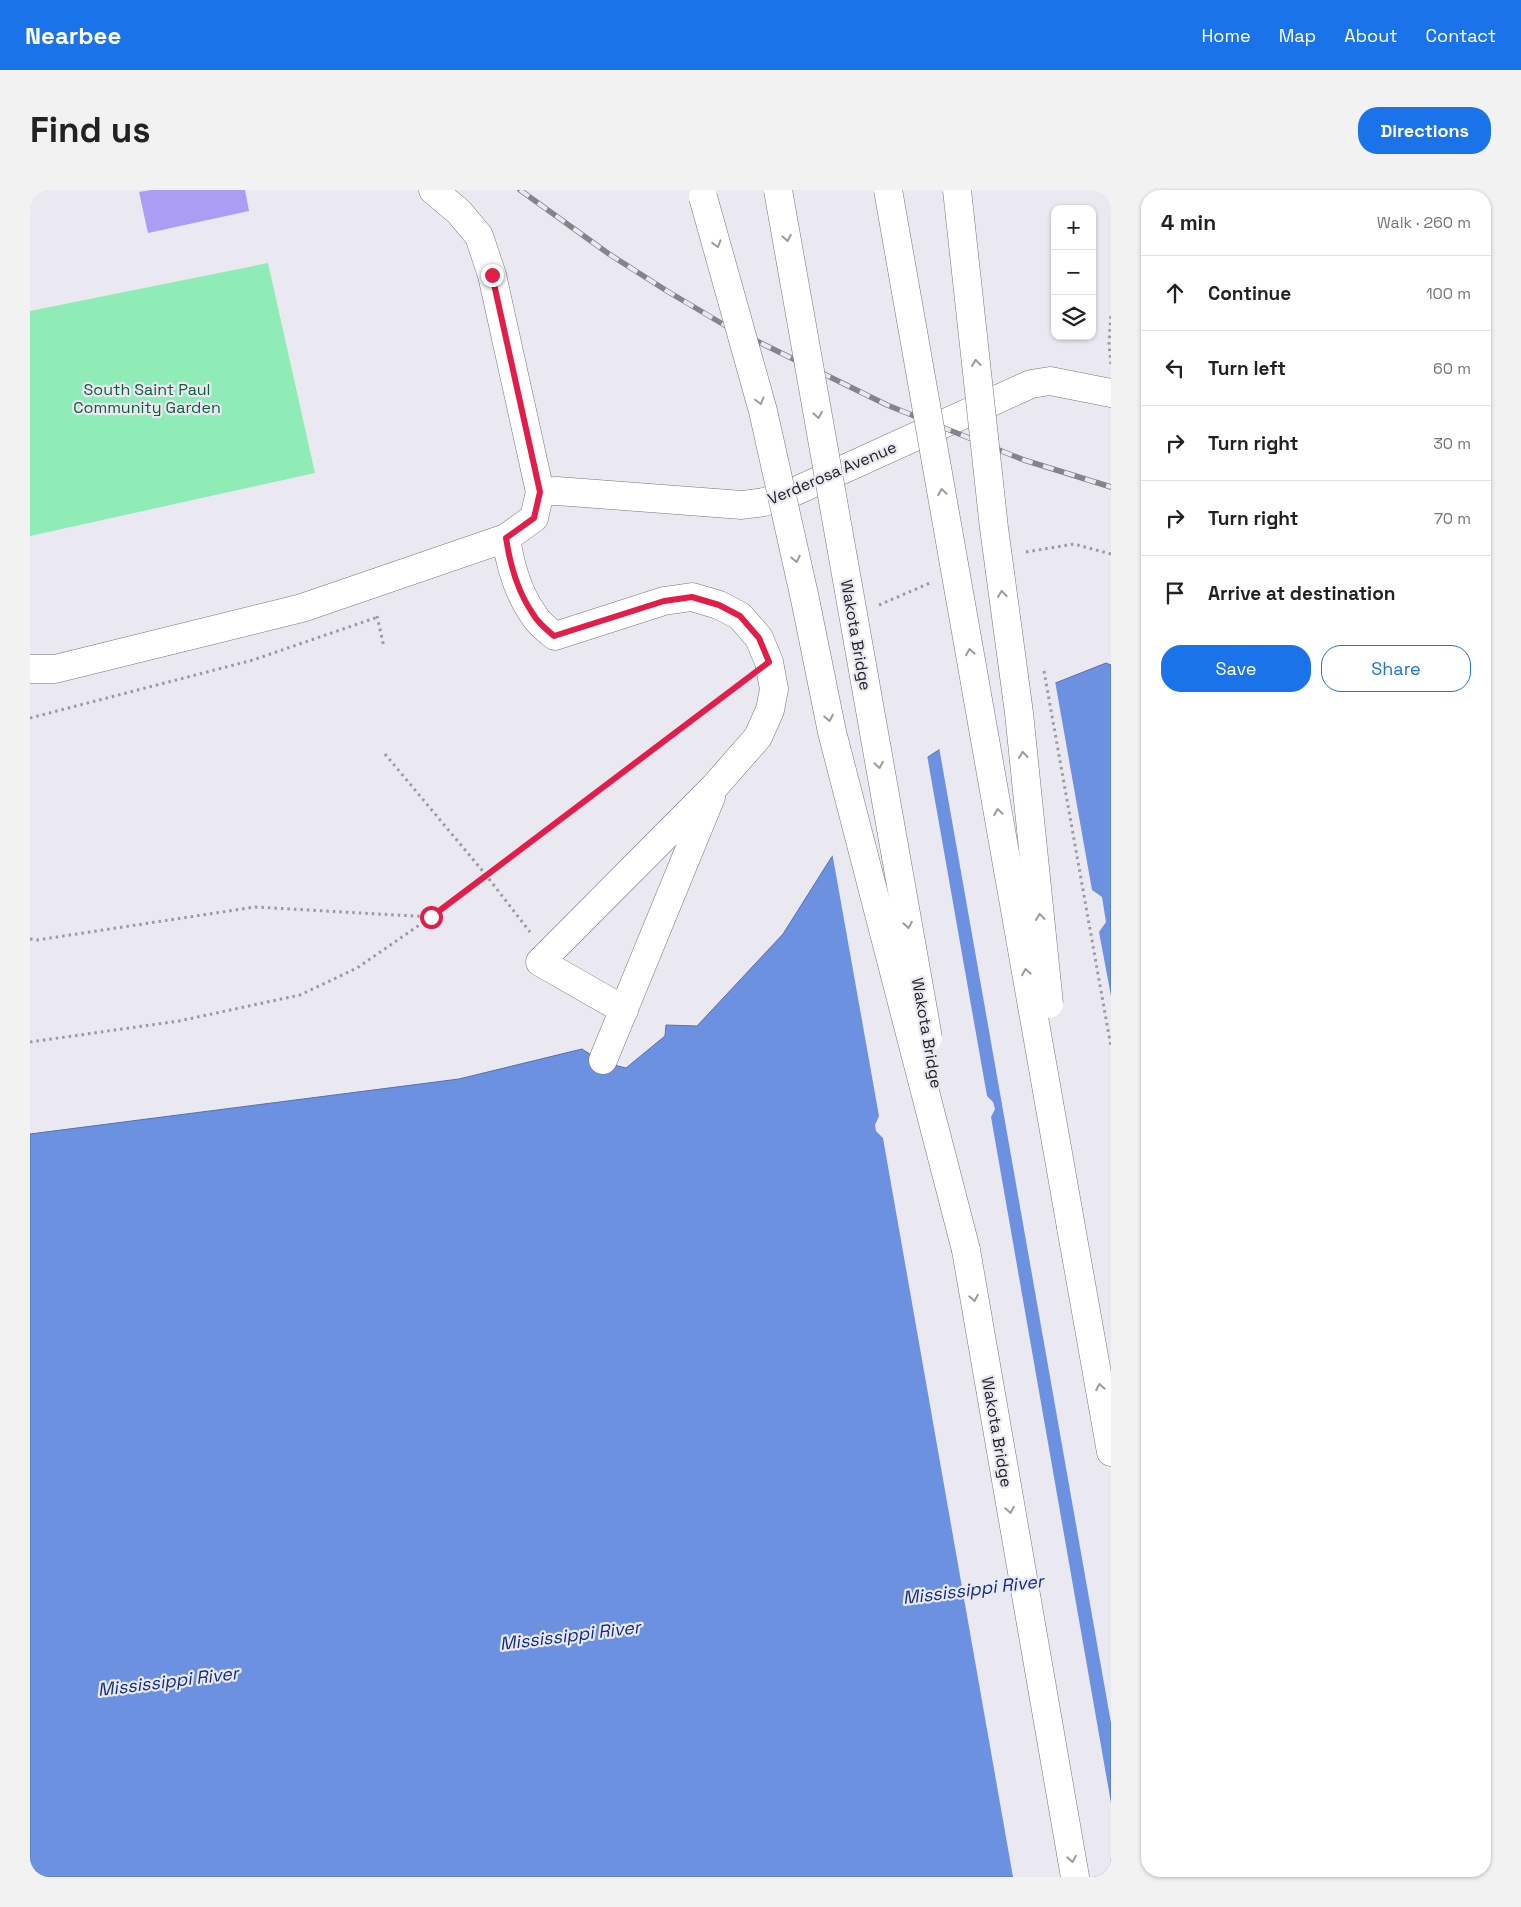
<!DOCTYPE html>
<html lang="en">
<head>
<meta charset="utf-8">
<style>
  :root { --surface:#fff; --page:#f2f2f2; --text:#222; --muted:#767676; --line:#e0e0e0; --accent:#1a73e8 }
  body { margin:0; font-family:"Space Grotesk",sans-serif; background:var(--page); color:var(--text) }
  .controls { position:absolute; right:15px; top:15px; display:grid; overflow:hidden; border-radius:10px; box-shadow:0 1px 4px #0004 }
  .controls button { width:45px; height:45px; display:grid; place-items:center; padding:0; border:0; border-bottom:1px solid var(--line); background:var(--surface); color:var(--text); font:25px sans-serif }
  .stop { position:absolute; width:15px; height:15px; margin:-11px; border:4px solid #e11d48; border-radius:50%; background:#fff }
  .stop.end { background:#e11d48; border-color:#fff; box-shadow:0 1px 5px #0008 }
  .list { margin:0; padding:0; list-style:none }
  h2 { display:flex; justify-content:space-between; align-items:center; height:65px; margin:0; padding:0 20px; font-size:21px }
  h2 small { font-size:16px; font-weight:400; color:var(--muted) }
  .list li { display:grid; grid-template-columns:32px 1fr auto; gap:15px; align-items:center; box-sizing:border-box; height:75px; padding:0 20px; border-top:1px solid var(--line) }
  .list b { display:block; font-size:19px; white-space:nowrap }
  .list em { font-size:16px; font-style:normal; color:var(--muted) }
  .actions { display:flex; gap:10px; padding:15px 20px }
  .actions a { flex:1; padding:11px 0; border:1px solid var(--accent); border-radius:20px; text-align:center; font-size:18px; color:var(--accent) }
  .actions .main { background:var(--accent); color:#fff }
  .icon { flex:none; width:28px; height:28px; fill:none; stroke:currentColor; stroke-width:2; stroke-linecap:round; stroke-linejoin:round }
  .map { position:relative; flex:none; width:1081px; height:1687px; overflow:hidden; border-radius:20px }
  header { display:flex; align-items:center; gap:30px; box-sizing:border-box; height:70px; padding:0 25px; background:var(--accent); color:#fff }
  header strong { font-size:24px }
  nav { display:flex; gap:28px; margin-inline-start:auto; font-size:18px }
  .intro { display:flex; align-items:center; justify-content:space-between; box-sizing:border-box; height:120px; padding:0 30px }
  h1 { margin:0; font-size:35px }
  .button { padding:12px 22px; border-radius:20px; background:var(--accent); color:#fff; font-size:18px; font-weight:700 }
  main { display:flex; gap:30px; padding:0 30px }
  aside { flex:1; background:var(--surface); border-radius:20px; box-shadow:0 1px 4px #0004 }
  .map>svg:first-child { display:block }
  .green { fill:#90ecb7 }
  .water { fill:#6d91e1; stroke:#5770a9 }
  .pier { fill:#eae9f2 }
  .building { fill:#ab9cf4 }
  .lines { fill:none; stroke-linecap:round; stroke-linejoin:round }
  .minor-casing { stroke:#75747d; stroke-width:29 }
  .highway-casing { stroke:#75747d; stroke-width:29 }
  .path { stroke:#9a99a0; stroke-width:3; stroke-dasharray:2.5 4; stroke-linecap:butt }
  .minor { stroke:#fff; stroke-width:28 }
  .highway { stroke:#fff; stroke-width:28 }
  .rail-casing { stroke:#85848a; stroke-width:5.5 }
  .rail { stroke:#eae9f2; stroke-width:4; stroke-dasharray:11; stroke-linecap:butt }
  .highway-bridge-casing { stroke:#75747d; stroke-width:29; stroke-linecap:butt }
  .path-bridge { stroke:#9a99a0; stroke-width:3; stroke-dasharray:2.5 4; stroke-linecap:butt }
  .highway-bridge { stroke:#fff; stroke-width:28 }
  .oneway { stroke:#9c9c9d }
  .route { stroke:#e11d48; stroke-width:6 }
  .labels { text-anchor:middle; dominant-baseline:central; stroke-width:4.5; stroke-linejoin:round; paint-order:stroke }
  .park-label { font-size:16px; fill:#0e5d39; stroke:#eae9f2 }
  .street-label { font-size:16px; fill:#232226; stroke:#eae9f2 }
  .water-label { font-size:18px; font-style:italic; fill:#0e2c87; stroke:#eae9f2 }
</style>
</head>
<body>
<header>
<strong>Nearbee</strong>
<nav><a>Home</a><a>Map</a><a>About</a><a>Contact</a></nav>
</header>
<div class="intro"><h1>Find us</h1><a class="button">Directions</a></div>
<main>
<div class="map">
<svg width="1081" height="1687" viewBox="0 0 1081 1687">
  <rect width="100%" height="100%" fill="#eae9f2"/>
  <!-- green -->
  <polygon class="green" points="238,73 285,283 0,346 0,121"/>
  <!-- water -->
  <polygon class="water" points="1076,473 1081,475 1081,1687 0,1687 0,944 429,889 552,859 572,872 596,878 635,846 636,835 667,836 753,744 801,668 878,580 990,507"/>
  <!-- pier -->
  <g class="pier">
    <polygon points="1025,491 1062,700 1072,707 1076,732 1069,742 1081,806 1081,1533 909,557 989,505"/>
    <polygon points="897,565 957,906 963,912 965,919 961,927 1081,1613 1081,1687 983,1687 853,948 846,941 845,935 849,926 802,662 877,578"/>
  </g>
  <!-- building -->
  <polygon class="building" points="121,0 215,0 219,21 118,43 109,2"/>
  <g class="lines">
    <!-- minor casing -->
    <g class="minor-casing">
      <g id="minor">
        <polyline points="510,302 527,301 712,315 734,312 757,305 1001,194 1020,191 1081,203"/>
        <path d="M476,348C480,375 487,401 503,424C508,433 517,440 525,446L634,411L662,407L689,415L710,426L729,448L739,472L744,499L740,520L728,547L685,596L510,772L594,820"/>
        <polyline points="0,479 25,479 272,418 476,348 504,328 510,302 462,85 449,46 429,22 403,0"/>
        <polyline points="573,870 681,607"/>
      </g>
    </g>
    <!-- highway casing -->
    <g class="highway-casing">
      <g id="highway">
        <polyline points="1041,1037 1081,1262"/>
        <polyline points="936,1060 1045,1687"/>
      </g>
    </g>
    <!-- path -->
    <g class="path">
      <polyline points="1081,174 1079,153 1081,123"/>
      <polyline points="996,362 1044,354 1081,364"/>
      <polyline points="849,415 900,393"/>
      <polyline points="347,426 354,457"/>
      <polyline points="0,528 223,470 348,427"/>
      <polyline points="355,564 456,685 500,742"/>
      <polyline points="0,749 7,750 225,717 401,727"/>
      <polyline points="0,852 149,831 270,805 327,778 401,727 713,491"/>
    </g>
    <!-- minor -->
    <use href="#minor" class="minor"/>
    <!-- highway -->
    <use href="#highway" class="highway"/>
    <!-- rail casing -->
    <g class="rail-casing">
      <polyline id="rail" points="490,0 579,64 637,101 696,136 857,215 994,270 1081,297"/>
    </g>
    <!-- rail -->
    <use href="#rail" class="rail"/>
    <!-- highway-bridge casing -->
    <g class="highway-bridge-casing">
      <g id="highway-bridge">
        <polyline points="748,0 898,848"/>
        <polyline points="858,0 1041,1037"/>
        <polyline points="927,0 964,338 989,523 1019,814"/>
        <polyline points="673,7 733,221 775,409 802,542 936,1060"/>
      </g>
    </g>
    <!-- path-bridge -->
    <polyline class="path-bridge" points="1014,481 1081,857"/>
    <!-- highway-bridge -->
    <use href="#highway-bridge" class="highway-bridge"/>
  </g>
  <!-- one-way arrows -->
  <defs><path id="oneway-chevron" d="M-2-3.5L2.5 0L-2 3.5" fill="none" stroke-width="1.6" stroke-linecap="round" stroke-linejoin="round" transform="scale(1.25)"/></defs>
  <g class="oneway">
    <use href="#oneway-chevron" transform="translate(757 48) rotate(80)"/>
    <use href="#oneway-chevron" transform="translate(687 54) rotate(74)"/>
    <use href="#oneway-chevron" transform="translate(946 173) rotate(-96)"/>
    <use href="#oneway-chevron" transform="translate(730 211) rotate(75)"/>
    <use href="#oneway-chevron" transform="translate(788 225) rotate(80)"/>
    <use href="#oneway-chevron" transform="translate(912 302) rotate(-100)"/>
    <use href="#oneway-chevron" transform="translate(766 369) rotate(78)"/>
    <use href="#oneway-chevron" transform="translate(972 404) rotate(-97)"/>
    <use href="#oneway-chevron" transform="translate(940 462) rotate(-100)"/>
    <use href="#oneway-chevron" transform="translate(799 528) rotate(79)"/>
    <use href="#oneway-chevron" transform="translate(993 565) rotate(-96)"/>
    <use href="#oneway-chevron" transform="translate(849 575) rotate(80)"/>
    <use href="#oneway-chevron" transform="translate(968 622) rotate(-100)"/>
    <use href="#oneway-chevron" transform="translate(1010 727) rotate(-96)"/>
    <use href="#oneway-chevron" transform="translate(878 735) rotate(80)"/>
    <use href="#oneway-chevron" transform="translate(996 782) rotate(-100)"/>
    <use href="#oneway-chevron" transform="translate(944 1108) rotate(80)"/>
    <use href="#oneway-chevron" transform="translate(1070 1197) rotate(-100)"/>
    <use href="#oneway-chevron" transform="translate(980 1320) rotate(80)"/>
    <use href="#oneway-chevron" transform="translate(1042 1669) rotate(80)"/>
  </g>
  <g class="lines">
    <!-- route -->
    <path class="route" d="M401,727L739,472L729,448L710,426L689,415L662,407L634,411L524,446C517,440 508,433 503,424C487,401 480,375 476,348L504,328L510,302L462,85"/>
  </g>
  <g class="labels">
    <!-- park labels -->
    <g class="park-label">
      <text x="117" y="199">South Saint Paul<tspan x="117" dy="18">Community Garden</tspan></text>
    </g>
    <!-- street labels -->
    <g class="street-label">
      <text transform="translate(802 283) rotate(-23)">Verderosa Avenue</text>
      <text transform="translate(826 445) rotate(80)">Wakota Bridge</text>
      <text transform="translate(897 843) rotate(80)">Wakota Bridge</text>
      <text transform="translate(967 1242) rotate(80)">Wakota Bridge</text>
    </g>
    <!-- water labels -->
    <g class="water-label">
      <text transform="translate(943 1399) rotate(-7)">Mississippi River</text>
      <text transform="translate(540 1445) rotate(-7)">Mississippi River</text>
      <text transform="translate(138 1491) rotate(-7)">Mississippi River</text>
    </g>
  </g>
</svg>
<div class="controls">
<button>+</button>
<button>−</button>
<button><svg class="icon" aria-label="layers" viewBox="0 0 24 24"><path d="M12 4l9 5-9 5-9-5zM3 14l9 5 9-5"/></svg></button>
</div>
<div class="stop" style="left:401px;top:727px"></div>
<div class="stop end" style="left:462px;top:85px"></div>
</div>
<aside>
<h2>4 min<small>Walk · 260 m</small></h2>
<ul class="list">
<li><svg class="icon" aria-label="ahead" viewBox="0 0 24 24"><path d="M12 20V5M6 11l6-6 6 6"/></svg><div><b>Continue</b></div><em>100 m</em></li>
<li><svg class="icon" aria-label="left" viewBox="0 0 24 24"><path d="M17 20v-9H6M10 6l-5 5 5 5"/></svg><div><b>Turn left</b></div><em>60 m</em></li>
<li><svg class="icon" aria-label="right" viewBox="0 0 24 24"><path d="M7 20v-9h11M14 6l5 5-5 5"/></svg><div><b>Turn right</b></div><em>30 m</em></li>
<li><svg class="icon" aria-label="right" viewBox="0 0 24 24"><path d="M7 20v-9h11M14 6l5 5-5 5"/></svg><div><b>Turn right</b></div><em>70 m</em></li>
<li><svg class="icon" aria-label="arrive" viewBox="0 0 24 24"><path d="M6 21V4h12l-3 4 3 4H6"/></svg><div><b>Arrive at destination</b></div></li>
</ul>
<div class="actions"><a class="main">Save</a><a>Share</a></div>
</aside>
</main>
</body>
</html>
